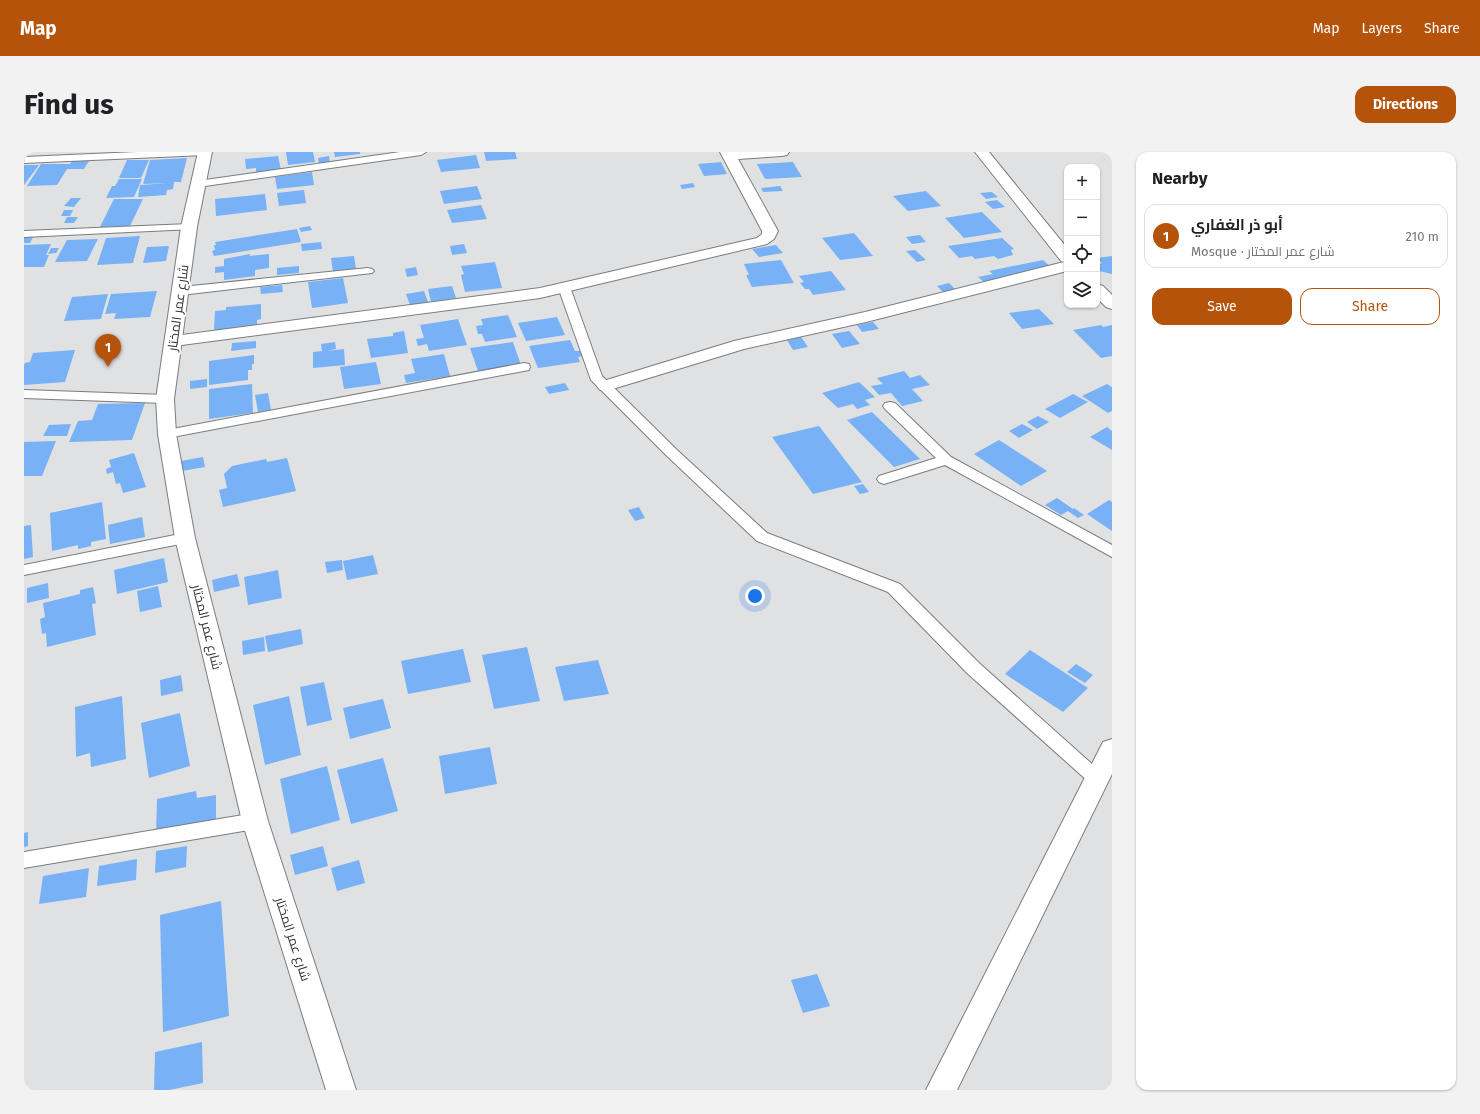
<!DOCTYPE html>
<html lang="en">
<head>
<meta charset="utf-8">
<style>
  :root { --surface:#fff; --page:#f2f2f2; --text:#202124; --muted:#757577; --line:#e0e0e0; --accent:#b45309 }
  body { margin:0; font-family:"Fira Sans",Cairo,sans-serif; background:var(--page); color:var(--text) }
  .controls { position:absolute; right:12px; top:12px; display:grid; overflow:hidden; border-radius:8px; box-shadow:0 1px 3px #0004 }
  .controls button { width:36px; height:36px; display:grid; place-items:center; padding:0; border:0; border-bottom:1px solid var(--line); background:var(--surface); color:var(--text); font:20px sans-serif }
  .you { position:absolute; left:731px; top:444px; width:14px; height:14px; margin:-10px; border:3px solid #fff; border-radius:50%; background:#1a73e8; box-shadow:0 0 0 6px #1a73e833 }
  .badge { display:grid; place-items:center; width:26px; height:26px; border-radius:50%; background:var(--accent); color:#fff; font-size:13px; font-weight:700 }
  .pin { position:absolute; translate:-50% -33px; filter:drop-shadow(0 1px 2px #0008) }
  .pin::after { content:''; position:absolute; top:21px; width:14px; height:12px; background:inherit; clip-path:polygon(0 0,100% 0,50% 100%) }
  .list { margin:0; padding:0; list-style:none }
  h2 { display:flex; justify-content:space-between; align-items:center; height:52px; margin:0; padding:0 16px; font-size:17px }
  h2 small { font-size:13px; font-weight:400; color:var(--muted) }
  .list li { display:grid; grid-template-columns:26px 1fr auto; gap:12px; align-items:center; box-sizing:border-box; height:64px; margin:0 8px 8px; padding:0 8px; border:1px solid var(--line); border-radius:12px }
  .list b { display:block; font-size:15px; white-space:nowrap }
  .list p { margin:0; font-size:13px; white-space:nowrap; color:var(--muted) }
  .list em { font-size:13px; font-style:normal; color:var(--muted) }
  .actions { display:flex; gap:8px; padding:12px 16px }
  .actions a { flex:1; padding:9px 0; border:1px solid var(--accent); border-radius:12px; text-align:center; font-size:14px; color:var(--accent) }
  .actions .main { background:var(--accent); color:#fff }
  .icon { flex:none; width:22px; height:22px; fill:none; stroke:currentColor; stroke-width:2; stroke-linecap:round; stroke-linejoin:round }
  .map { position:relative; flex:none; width:1088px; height:938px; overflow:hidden; border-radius:12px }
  header { display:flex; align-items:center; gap:24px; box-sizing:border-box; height:56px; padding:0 20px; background:var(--accent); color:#fff }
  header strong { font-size:19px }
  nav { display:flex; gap:22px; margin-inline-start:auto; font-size:14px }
  .intro { display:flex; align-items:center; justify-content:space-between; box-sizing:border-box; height:96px; padding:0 24px }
  h1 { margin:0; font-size:28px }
  .button { padding:10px 18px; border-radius:12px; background:var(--accent); color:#fff; font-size:14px; font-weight:700 }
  main { display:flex; gap:24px; padding:0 24px }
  aside { flex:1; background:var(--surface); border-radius:12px; box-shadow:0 1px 3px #0004 }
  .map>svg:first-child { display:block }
  .building { fill:#78b1f5 }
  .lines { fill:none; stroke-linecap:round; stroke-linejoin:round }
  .service-casing { stroke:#7b7c7e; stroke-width:2 }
  .minor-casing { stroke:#7b7c7e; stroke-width:2 }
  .tertiary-casing { stroke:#7b7c7e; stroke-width:2 }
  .service { fill:#fff; fill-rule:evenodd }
  .minor { fill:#fff; fill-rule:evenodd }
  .tertiary { fill:#fff; fill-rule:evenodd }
  .labels { text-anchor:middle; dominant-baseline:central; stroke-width:4; stroke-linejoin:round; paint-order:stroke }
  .street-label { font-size:13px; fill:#313132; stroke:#fff }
</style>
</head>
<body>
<header>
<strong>Map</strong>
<nav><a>Map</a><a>Layers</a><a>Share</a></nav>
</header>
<div class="intro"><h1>Find us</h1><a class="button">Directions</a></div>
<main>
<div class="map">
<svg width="1088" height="938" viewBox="0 0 1088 938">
  <rect width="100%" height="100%" fill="#e0e1e3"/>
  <!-- building -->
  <g class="building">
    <polygon points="262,0 289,0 291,10 264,13"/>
    <polygon points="310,0 336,0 336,2 311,5"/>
    <polygon points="460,0 491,0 493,7 462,9"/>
    <polygon points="452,3 456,16 417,20 413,8"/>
    <polygon points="254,4 257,18 232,21 232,16 222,17 221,7"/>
    <polygon points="305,4 306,11 295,12 294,6"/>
    <polygon points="163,6 157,30 150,30 149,37 143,38 142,43 114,45 116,33 146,31 119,32 126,8"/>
    <polygon points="103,8 125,8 117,26 95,26"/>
    <polygon points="48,9 65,9 60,17 43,17 33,33 3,34 17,12 46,12"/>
    <polygon points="697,10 703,22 680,24 674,12"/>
    <polygon points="769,10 778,25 741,27 733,12"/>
    <polygon points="0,13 15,13 0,33"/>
    <polygon points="288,20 290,33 253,37 251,25"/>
    <polygon points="95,27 118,27 110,45 82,46 88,34 91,34"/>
    <polygon points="669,31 671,35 658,37 656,33"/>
    <polygon points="453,34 458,47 420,52 416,39"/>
    <polygon points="756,34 759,39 739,40 737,36"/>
    <polygon points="280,38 282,51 255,54 253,41"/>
    <polygon points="902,39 917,54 884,59 869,44"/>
    <polygon points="968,40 974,45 962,47 956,41"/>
    <polygon points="241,42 243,58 192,64 191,47"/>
    <polygon points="47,46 57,46 50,55 40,54"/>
    <polygon points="90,47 119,47 106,74 76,75"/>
    <polygon points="973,48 981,55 969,57 961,50"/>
    <polygon points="457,53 463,67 428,71 423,58"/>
    <polygon points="40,58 49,58 46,64 37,64"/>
    <polygon points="958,60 978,80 940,86 921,66"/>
    <polygon points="43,65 54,65 50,71 40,71"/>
    <polygon points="286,74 288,78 277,80 275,76"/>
    <polygon points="273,77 277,90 190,104 188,99 191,98 190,93 192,93 191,90"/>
    <polygon points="830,81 849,104 816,108 798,86"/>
    <polygon points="896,83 902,90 888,92 882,85"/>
    <polygon points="116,84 109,111 73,113 82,86"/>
    <polygon points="0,85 9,85 6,91 0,91"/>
    <polygon points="978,86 990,97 987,98 989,103 974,107 970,104 951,107 948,104 935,106 924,94"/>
    <polygon points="74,87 63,109 31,110 43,88"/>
    <polygon points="297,90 298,97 278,99 277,92"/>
    <polygon points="27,92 22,103 25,103 20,115 0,115 0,93"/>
    <polygon points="440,92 443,101 428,103 426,94"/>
    <polygon points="752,93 759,101 735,105 728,97"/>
    <polygon points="145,94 142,109 119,111 123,95"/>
    <polygon points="27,96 35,96 32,101 24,102"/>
    <polygon points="891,98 902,108 893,110 882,99"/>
    <polygon points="226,102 226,104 245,102 245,116 231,118 231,124 200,128 200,120 191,121 191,115 200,114 200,107"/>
    <polygon points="330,104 332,117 309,120 307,106"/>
    <polygon points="1088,104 1088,122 1075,119 1073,114 1078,111 1073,106"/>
    <polygon points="757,108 770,131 728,135 722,123 725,123 720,112"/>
    <polygon points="1019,108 1027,115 961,131 954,125 969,122 965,119"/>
    <polygon points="471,110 478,136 441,140 437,123 440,122 437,114"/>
    <polygon points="275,114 275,121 253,123 253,116"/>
    <polygon points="392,115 394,123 383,125 381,117"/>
    <polygon points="807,119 822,138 789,143 785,137 781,137 776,131 780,130 775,124"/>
    <polygon points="319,126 324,151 288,156 284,130"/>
    <polygon points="925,131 933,139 920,141 913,134"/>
    <polygon points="258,133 259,140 237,142 236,135"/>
    <polygon points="428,134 432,146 407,150 404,137"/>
    <polygon points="133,139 126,165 90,167 92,161 81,162 87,142"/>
    <polygon points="400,139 404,150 386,153 382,142"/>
    <polygon points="84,142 77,167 40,169 48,145"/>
    <polygon points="237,152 237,167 233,168 233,174 190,178 191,159 202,158 202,155"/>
    <polygon points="1015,157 1030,172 998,177 985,161"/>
    <polygon points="484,163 493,185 461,190 458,182 454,182 452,174 459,173 457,167"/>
    <polygon points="533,165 541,183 502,189 494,171"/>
    <polygon points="434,167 443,193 405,199 403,192 394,194 392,187 400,186 396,173"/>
    <polygon points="849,170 855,177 838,180 833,173"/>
    <polygon points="1077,173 1079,175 1088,173 1088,204 1077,206 1049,178"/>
    <polygon points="380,179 384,201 347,206 343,187 369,184 369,181"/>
    <polygon points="825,179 836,192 818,196 808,182"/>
    <polygon points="777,185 784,195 769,198 763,188"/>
    <polygon points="546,188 551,199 556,199 559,204 554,205 556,210 514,216 505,194"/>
    <polygon points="232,189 232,196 207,199 208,191"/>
    <polygon points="311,190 312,197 303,199 320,197 321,213 289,216 289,200 298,199 297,192"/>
    <polygon points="489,190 497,213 454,219 446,196"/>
    <polygon points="51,198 41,230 0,233 0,213 1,211 6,210 9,201"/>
    <polygon points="420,202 426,224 382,231 380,223 391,221 387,207"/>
    <polygon points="230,203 230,212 228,212 228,218 224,218 224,228 185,233 185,209"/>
    <polygon points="352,210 357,232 320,237 316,215"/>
    <polygon points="880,219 886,226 896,223 906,233 888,237 899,249 878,254 867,241 855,243 847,234 859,232 853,226"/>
    <polygon points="183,227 183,235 166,237 166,229"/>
    <polygon points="835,230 851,245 841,248 846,253 833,257 829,252 814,256 798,241"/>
    <polygon points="541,231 545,238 525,242 521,235"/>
    <polygon points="228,232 229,261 185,267 185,237"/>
    <polygon points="1083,232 1088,235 1088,259 1084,261 1058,244"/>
    <polygon points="244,241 247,258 234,260 231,243"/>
    <polygon points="1049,242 1064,250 1036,266 1021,257"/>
    <polygon points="121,251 108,288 45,290 54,269 68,268 74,252"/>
    <polygon points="848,260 896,307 870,315 823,268"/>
    <polygon points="1014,264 1025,270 1013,277 1003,270"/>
    <polygon points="47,272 43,284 19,284 25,273"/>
    <polygon points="998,272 1009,278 995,286 985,279"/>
    <polygon points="795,274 838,330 789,342 748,285"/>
    <polygon points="1083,275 1088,279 1088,298 1066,285"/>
    <polygon points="975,288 1023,319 997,334 950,302"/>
    <polygon points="32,289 18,324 0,324 0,290"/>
    <polygon points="110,301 122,335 99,341 96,331 92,332 89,320 83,322 82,317 87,315 85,308"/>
    <polygon points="179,305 181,315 158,319 157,309"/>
    <polygon points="263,306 272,339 199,355 195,338 203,336 200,322 208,314 242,307 243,310"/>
    <polygon points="839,332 845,340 836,342 830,334"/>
    <polygon points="1033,346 1049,357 1050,356 1060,363 1054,366 1044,359 1037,363 1021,353"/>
    <polygon points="1085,348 1088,350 1088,379 1063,362"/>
    <polygon points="78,350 82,387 67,390 67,394 54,397 54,393 28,399 26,361"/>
    <polygon points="615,355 621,366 611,369 604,358"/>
    <polygon points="118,365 121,385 86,392 84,373"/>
    <polygon points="7,373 9,405 0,407 0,374"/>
    <polygon points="349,403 354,422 323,428 319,409"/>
    <polygon points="140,406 144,430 93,442 90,418"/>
    <polygon points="318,408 319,418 303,421 301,410"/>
    <polygon points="254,418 258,446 224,453 220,425"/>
    <polygon points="213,422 216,434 190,440 188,428"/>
    <polygon points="24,431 25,446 3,451 3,436"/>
    <polygon points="134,434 138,455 116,460 113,439"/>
    <polygon points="69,435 72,451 68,452 72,483 23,495 22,481 18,482 16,467 21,465 19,451 56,442 56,438"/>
    <polygon points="277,477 279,492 244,500 241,484"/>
    <polygon points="240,485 241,499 219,503 218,489"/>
    <polygon points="503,495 516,549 470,557 458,503"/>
    <polygon points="439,497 447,530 384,542 377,509"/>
    <polygon points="1006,498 1064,536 1039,560 981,522"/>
    <polygon points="574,508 585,542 540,549 531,515"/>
    <polygon points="1052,512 1069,523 1061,531 1043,520"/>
    <polygon points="157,523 159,539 137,544 136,528"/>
    <polygon points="300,530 308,568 283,574 276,535"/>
    <polygon points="98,544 102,607 67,615 66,601 52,605 51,555"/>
    <polygon points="265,544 277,603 241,613 229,553"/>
    <polygon points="359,547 367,576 326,587 319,556"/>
    <polygon points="156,561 166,614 125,626 117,571"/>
    <polygon points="466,595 473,632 421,642 415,604"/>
    <polygon points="359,606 374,659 327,672 313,618"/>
    <polygon points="303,614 316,668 267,682 256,627"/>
    <polygon points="172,639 173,646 192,643 192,673 132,684 133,647"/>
    <polygon points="4,680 4,694 0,695 0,681"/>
    <polygon points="163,694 162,715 131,721 132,699"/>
    <polygon points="299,694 304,714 271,723 266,703"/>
    <polygon points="113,707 112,728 73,734 75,714"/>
    <polygon points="335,708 341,731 313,739 307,716"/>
    <polygon points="65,716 62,745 15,752 19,724"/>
    <polygon points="197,749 205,864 139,880 136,763"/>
    <polygon points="793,822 806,854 779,861 767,828"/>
    <polygon points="178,890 179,931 145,938 130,938 131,900"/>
  </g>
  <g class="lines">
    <!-- service casing -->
    <g class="service-casing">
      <g id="service">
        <polygon points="113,0 186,0 181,3 0,11 0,5"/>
        <polygon points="376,0 402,0 397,3 174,35 169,32 174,29"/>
        <polygon points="165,72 171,75 169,77 0,85 0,79"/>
        <polygon points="344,116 348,117 350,119 348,121 157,143 151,139 157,135"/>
        <polygon points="540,131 546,135 578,224 653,298 743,381 876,432 955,511 1078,621 1081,626 1078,631 1072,634 1066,631 943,521 864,440 733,389 643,304 567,228 534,135"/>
        <polygon points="500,211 505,212 506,215 505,218 143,286 138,285 136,282 138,279 143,278"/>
        <polygon points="0,238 141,243 146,244 148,247 146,250 141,251 0,246"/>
        <polygon points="866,250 871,251 927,305 1088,393 1088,405 921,313 860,332 855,330 853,327 855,324 912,306 861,257 859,254 861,251"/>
        <polygon points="161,381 166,382 168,386 166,390 0,423 0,413"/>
        <polygon points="231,661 238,663 240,669 238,675 231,677 0,716 0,700"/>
      </g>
    </g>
    <!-- minor casing -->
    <g class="minor-casing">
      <g id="minor">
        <polygon points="696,0 765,0 763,3 758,4 714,7 754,79 750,87 743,92 516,146 150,194 144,193 141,189 144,185 150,184 516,136 733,86 738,82 738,79"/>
        <polygon points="951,0 965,0 1043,96 1043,119 842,170 720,197 582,239 576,238 573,234 576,230 710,189 841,160 1040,110 1037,109"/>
        <polygon points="1073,132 1079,134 1088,143 1088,157 1082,155 1073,146"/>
      </g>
    </g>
    <!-- tertiary casing -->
    <g class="tertiary-casing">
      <g id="tertiary">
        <polygon points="174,0 188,0 173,75 150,247 152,282 171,386 244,669 332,938 302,938 218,669 151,386 134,282 132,247 157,75"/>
        <polygon points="1088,587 1088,622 933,938 902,938 1079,590"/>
      </g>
    </g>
    <!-- service -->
    <use href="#service" class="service"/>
    <!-- minor -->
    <use href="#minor" class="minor"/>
    <!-- tertiary -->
    <use href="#tertiary" class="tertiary"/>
  </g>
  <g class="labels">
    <!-- street labels -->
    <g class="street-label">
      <text transform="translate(154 156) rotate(-82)">شارع عمر المختار</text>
      <text transform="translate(183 475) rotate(76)">شارع عمر المختار</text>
      <text transform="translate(269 787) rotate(72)">شارع عمر المختار</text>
    </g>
  </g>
</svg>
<div class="controls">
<button>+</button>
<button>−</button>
<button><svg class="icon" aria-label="locate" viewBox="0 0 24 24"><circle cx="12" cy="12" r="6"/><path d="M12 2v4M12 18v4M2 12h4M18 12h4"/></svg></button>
<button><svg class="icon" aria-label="layers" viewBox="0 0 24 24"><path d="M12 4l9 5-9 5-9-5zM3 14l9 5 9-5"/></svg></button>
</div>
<div class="you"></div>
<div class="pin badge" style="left:84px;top:215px">1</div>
</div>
<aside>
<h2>Nearby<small></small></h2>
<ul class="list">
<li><span class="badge">1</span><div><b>أبو ذر الغفاري</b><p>Mosque · شارع عمر المختار</p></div><em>210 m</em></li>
</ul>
<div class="actions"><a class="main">Save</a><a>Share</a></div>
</aside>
</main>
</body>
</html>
